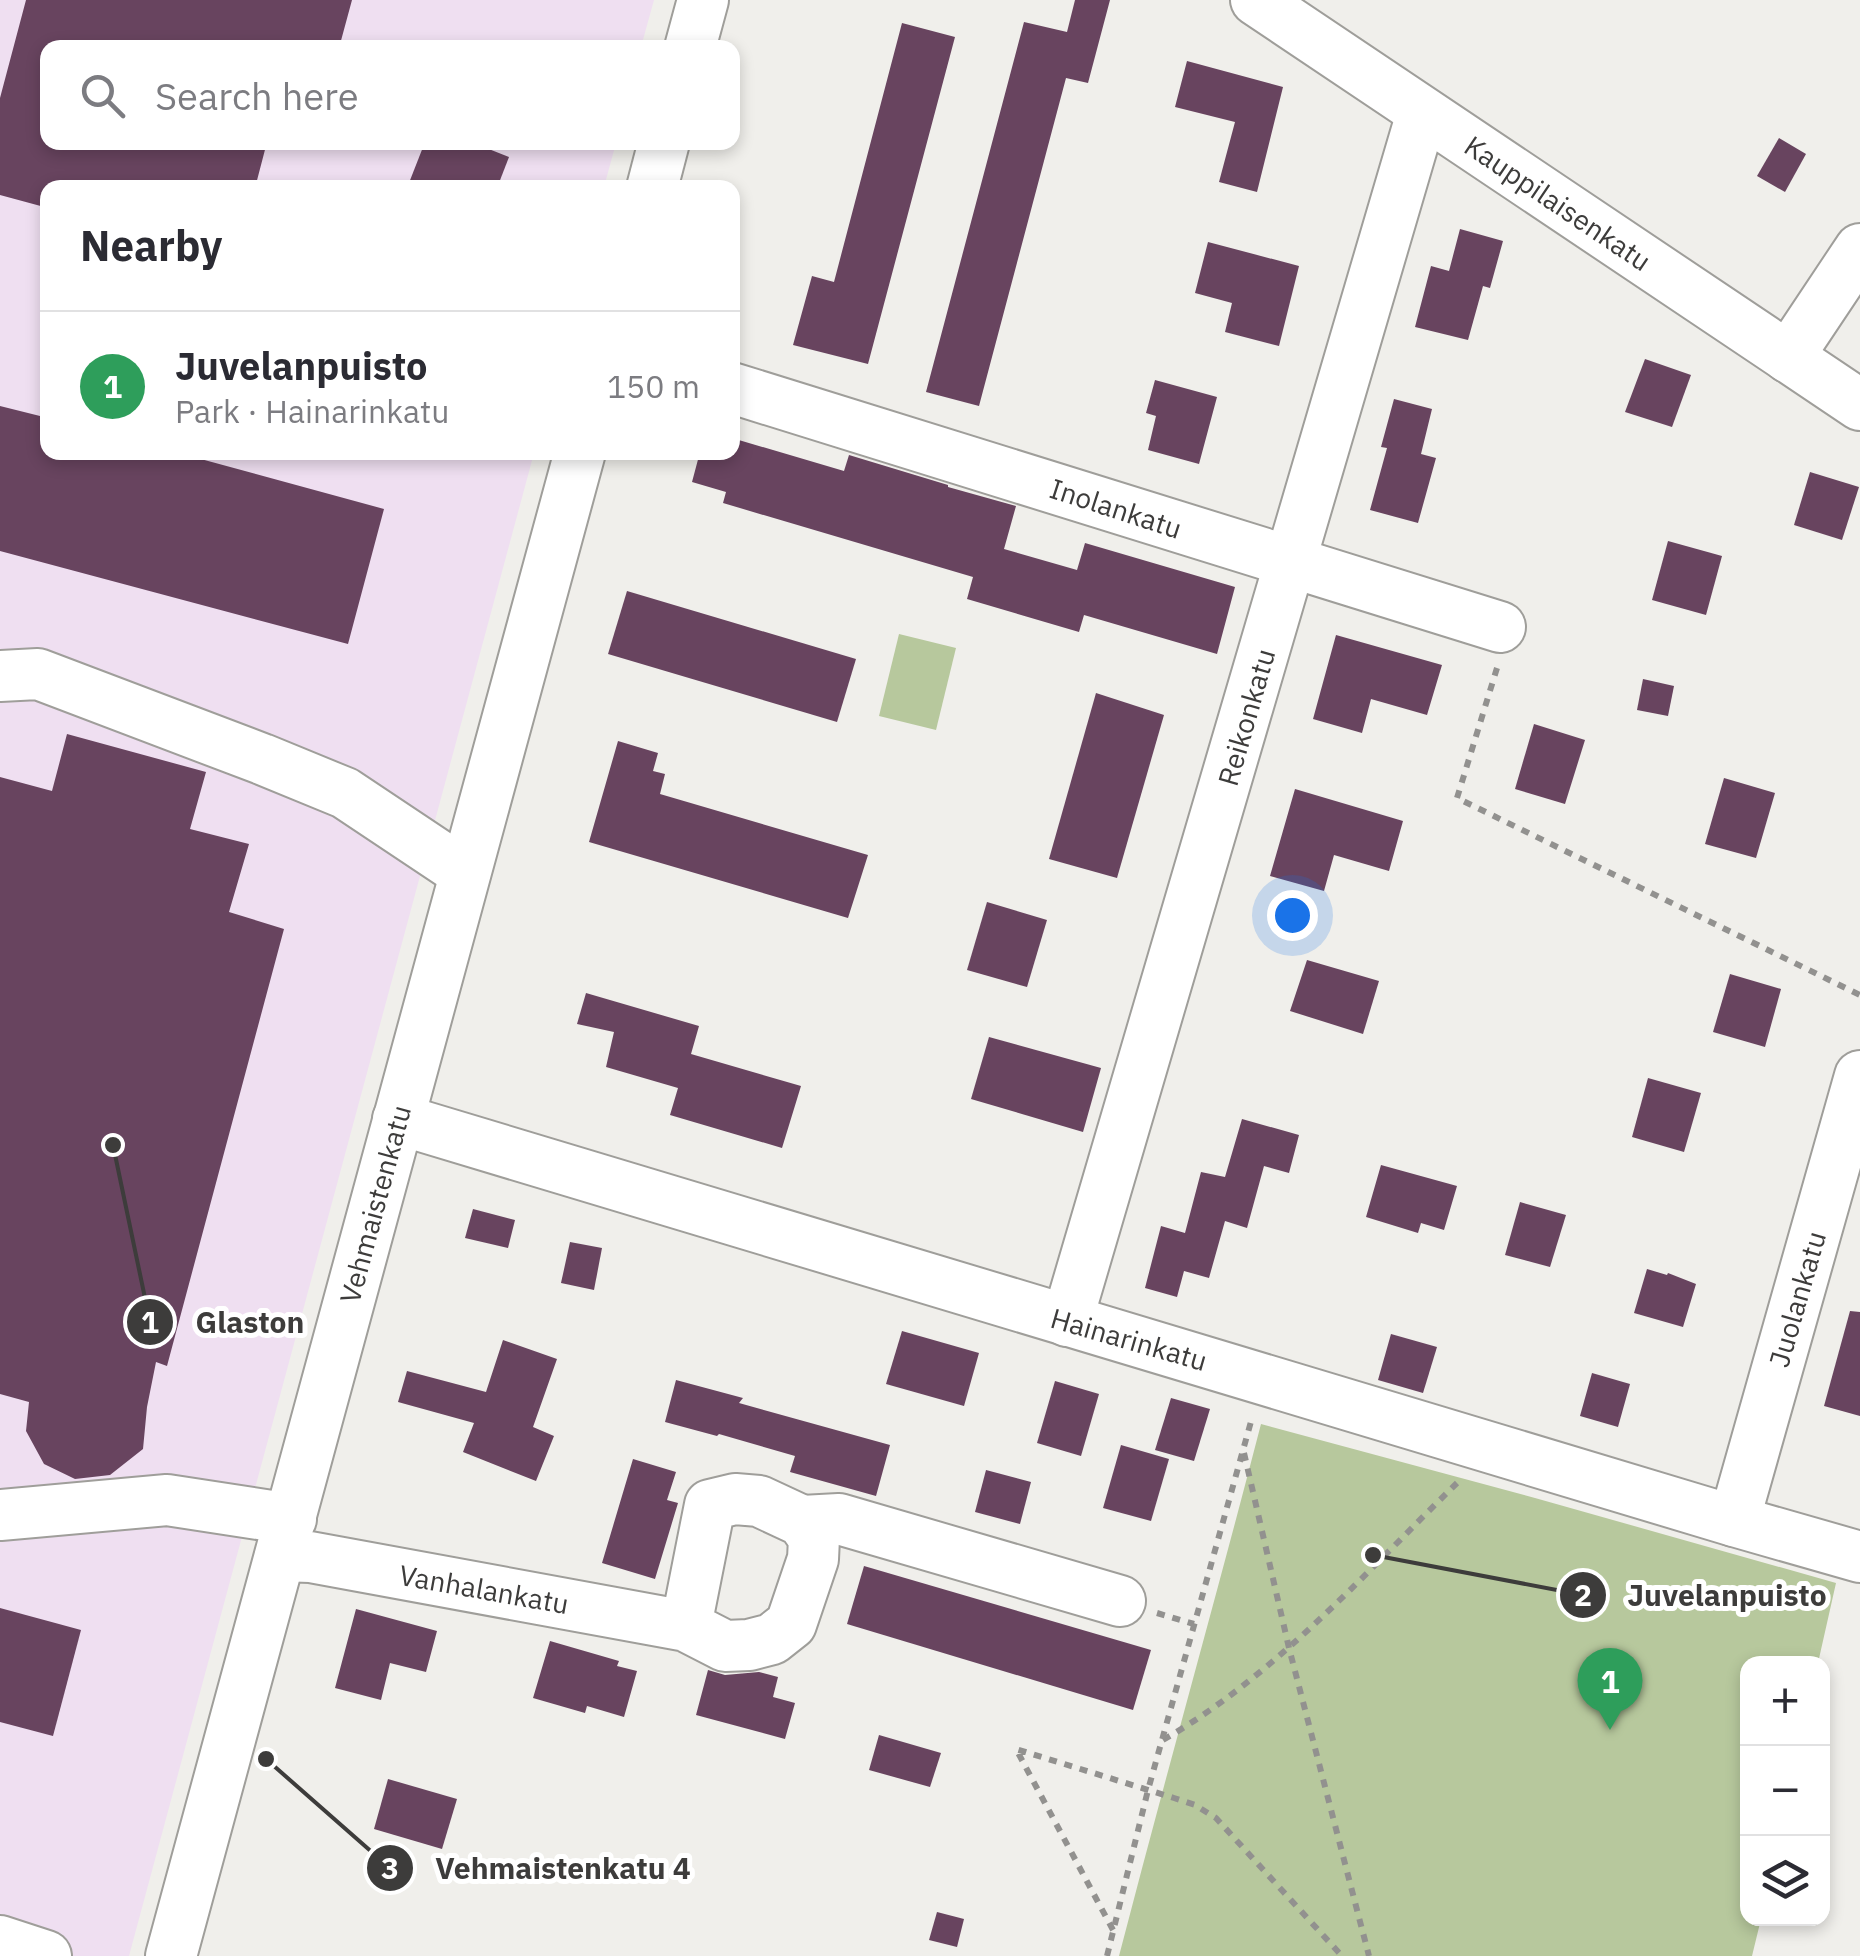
<!DOCTYPE html>
<html lang="en">
<head>
<meta charset="utf-8">
<style>
  :root { --surface:#fff; --page:#f2f2f3; --text:#2b2b33; --muted:#7c7c81; --line:#e1e1e2; --accent:#c44289 }
  body { margin:0; font-family:"IBM Plex Sans",sans-serif; background:var(--page); color:var(--text) }
  .controls { position:absolute; right:30px; bottom:30px; display:grid; overflow:hidden; border-radius:20px; box-shadow:0 5px 15px #0003 }
  .controls button { width:90px; height:90px; display:grid; place-items:center; padding:0; border:0; border-bottom:2px solid var(--line); background:var(--surface); color:var(--text); font:50px sans-serif }
  .you { position:absolute; left:1292px; top:915px; width:35px; height:35px; margin:-25px; border:8px solid #fff; border-radius:50%; background:#1a73e8; box-shadow:0 0 0 15px #1a73e833 }
  .badge { display:grid; place-items:center; width:65px; height:65px; border-radius:50%; background:var(--accent); color:#fff; font-size:32px; font-weight:700 }
  .pin { position:absolute; translate:-50% -82px; filter:drop-shadow(0 2px 5px #0008) }
  .pin::after { content:''; position:absolute; top:52px; width:35px; height:30px; background:inherit; clip-path:polygon(0 0,100% 0,50% 100%) }
  .list { margin:0; padding:0; list-style:none }
  h2 { display:flex; justify-content:space-between; align-items:center; height:130px; margin:0; padding:0 40px; font-size:42px }
  h2 small { font-size:32px; font-weight:400; color:var(--muted) }
  .list li { display:grid; grid-template-columns:65px 1fr auto; gap:30px; align-items:center; box-sizing:border-box; height:150px; padding:0 40px; border-top:2px solid var(--line) }
  .list b { display:block; font-size:38px; white-space:nowrap }
  .list p { margin:0; font-size:32px; white-space:nowrap; color:var(--muted) }
  .list em { font-size:32px; font-style:normal; color:var(--muted) }
  .icon { flex:none; width:55px; height:55px; fill:none; stroke:currentColor; stroke-width:2; stroke-linecap:round; stroke-linejoin:round }
  .map { position:relative; flex:none; width:1860px; height:1956px; overflow:hidden }
  .search { position:absolute; background:var(--surface); box-shadow:0 5px 15px #0003; left:40px; top:40px; width:700px; height:110px; display:flex; align-items:center; gap:25px; box-sizing:border-box; padding:0 35px; border-radius:20px; color:var(--muted); font-size:38px }
  .panel { position:absolute; background:var(--surface); box-shadow:0 5px 15px #0003; left:40px; top:180px; width:700px; height:280px; border-radius:20px }
  .map>svg:first-child { display:block }
  .industrial { fill:#efdff1 }
  .green { fill:#b7c89d }
  .building { fill:#68445f }
  .lines { fill:none; stroke-linecap:round; stroke-linejoin:round }
  .minor-casing { stroke:#9f9e9a; stroke-width:54 }
  .path { stroke:#92918f; stroke-width:6; stroke-dasharray:8 8; stroke-linecap:butt }
  .minor { stroke:#fff; stroke-width:50 }
  .labels { text-anchor:middle; dominant-baseline:central; stroke-width:10; stroke-linejoin:round; paint-order:stroke }
  .street-label { font-size:28px; fill:#3d3c3b; stroke:#fff }
  .leader { fill:none; stroke:#3d3c3b; stroke-width:4 }
  .callout-dot { fill:#3d3c3b; stroke:#fff; stroke-width:4 }
  .mark-label { font-size:30px; text-anchor:middle; font-weight:bold; fill:#fff }
  .callout-label { font-size:30px; text-anchor:middle; font-weight:bold; fill:#3d3c3b; stroke:#fff; stroke-width:10; stroke-linejoin:round; paint-order:stroke }
</style>
</head>
<body>
<div class="map">
<svg width="1860" height="1956" viewBox="0 0 1860 1956">
  <rect width="100%" height="100%" fill="#f0efeb"/>
  <!-- industrial -->
  <polygon class="industrial" points="0,0 654,0 641,47 48,48 48,142 616,143 604,187 48,188 48,452 534,453 129,1956 0,1956"/>
  <!-- green -->
  <g class="green">
    <polygon points="899,634 956,648 936,730 879,716"/>
    <path d="M1261,1424L1535,1498L1836,1583L1818,1663L1748,1664V1918L1761,1919L1752,1956H1119C1165,1778 1215,1602 1261,1424Z"/>
  </g>
  <!-- building -->
  <g class="building">
    <polygon points="26,0 352,0 339,48 48,48 48,142 267,142 255,188 48,188 48,208 0,195 0,98"/>
    <polygon points="1075,0 1110,0 1088,83 1066,78 979,406 926,392 1024,22 1067,32"/>
    <polygon points="902,23 955,37 868,364 793,345 812,276 834,282"/>
    <polygon points="1187,61 1283,87 1257,192 1219,182 1235,122 1175,107"/>
    <polygon points="1779,138 1806,154 1785,192 1757,176"/>
    <polygon points="425,142 471,142 509,157 497,188 407,188"/>
    <polygon points="1460,229 1503,241 1490,288 1483,286 1468,340 1415,327 1431,266 1449,271"/>
    <polygon points="1208,242 1299,266 1279,346 1225,332 1232,303 1195,293"/>
    <polygon points="1645,359 1691,375 1672,427 1625,412"/>
    <polygon points="1155,380 1217,397 1199,464 1148,450 1156,416 1146,413"/>
    <polygon points="1394,399 1432,409 1421,454 1436,458 1418,523 1370,510 1387,448 1381,447"/>
    <polygon points="0,406 48,418 48,452 175,452 384,509 348,644 0,551"/>
    <polygon points="732,438 844,471 849,455 948,485 948,487 1016,506 1004,549 1077,570 1085,543 1235,587 1217,654 1084,615 1079,632 967,599 973,577 723,503 726,492 692,482 700,452 732,452"/>
    <polygon points="1810,472 1859,487 1842,540 1794,525"/>
    <polygon points="1668,541 1722,556 1706,615 1652,600"/>
    <polygon points="627,591 856,659 837,722 608,654"/>
    <polygon points="1336,635 1442,665 1427,715 1371,699 1362,733 1313,719"/>
    <polygon points="1643,679 1674,686 1668,716 1637,710"/>
    <polygon points="1096,693 1164,715 1117,878 1049,859"/>
    <polygon points="1534,724 1585,740 1565,804 1515,789"/>
    <polygon points="67,734 206,772 190,829 249,844 229,912 284,929 167,1366 156,1362 147,1407 143,1449 110,1475 75,1479 44,1464 26,1431 29,1402 0,1394 0,777 52,791"/>
    <polygon points="618,741 658,753 653,771 665,774 660,794 868,855 848,918 589,842"/>
    <polygon points="1724,778 1775,793 1756,858 1705,844"/>
    <polygon points="1295,789 1403,821 1389,871 1334,855 1324,891 1270,876"/>
    <polygon points="987,902 1047,920 1027,987 967,970"/>
    <polygon points="1307,960 1379,981 1363,1034 1290,1011"/>
    <polygon points="1730,974 1781,989 1765,1047 1713,1032"/>
    <polygon points="586,993 699,1026 691,1054 801,1086 782,1148 670,1115 678,1088 606,1067 614,1032 577,1024"/>
    <polygon points="989,1037 1101,1068 1083,1132 971,1099"/>
    <polygon points="1648,1078 1701,1093 1684,1152 1632,1137"/>
    <polygon points="1242,1119 1299,1135 1289,1173 1264,1166 1247,1228 1225,1221 1209,1278 1184,1271 1177,1297 1145,1288 1161,1226 1185,1233 1201,1172 1225,1177"/>
    <polygon points="1381,1165 1457,1186 1444,1230 1421,1223 1418,1233 1366,1217"/>
    <polygon points="1520,1202 1566,1215 1550,1267 1505,1255"/>
    <polygon points="473,1209 515,1220 508,1248 465,1238"/>
    <polygon points="570,1242 602,1248 594,1290 561,1283"/>
    <polygon points="1647,1269 1667,1275 1668,1273 1696,1284 1683,1327 1634,1313"/>
    <polygon points="1850,1311 1860,1312 1860,1416 1824,1406"/>
    <polygon points="902,1331 979,1353 964,1406 886,1384"/>
    <polygon points="1391,1334 1437,1347 1423,1393 1378,1380"/>
    <polygon points="503,1340 557,1359 533,1427 554,1436 536,1481 463,1452 474,1423 398,1402 407,1371 486,1392"/>
    <polygon points="1592,1373 1630,1384 1618,1427 1580,1416"/>
    <polygon points="676,1380 743,1398 739,1403 890,1445 876,1496 790,1472 795,1456 719,1434 717,1436 665,1422"/>
    <polygon points="1055,1381 1099,1394 1081,1456 1037,1443"/>
    <polygon points="1171,1398 1210,1409 1194,1461 1155,1450"/>
    <polygon points="1121,1445 1169,1459 1151,1521 1103,1508"/>
    <polygon points="633,1459 676,1472 667,1500 678,1503 655,1579 602,1563"/>
    <polygon points="986,1470 1031,1482 1020,1524 975,1512"/>
    <polygon points="864,1566 1151,1650 1133,1710 847,1624"/>
    <polygon points="0,1608 81,1630 53,1736 0,1722"/>
    <polygon points="356,1609 437,1631 426,1672 390,1663 381,1700 335,1688"/>
    <polygon points="550,1641 619,1661 617,1666 637,1671 624,1717 587,1706 585,1713 533,1698"/>
    <polygon points="708,1670 725,1675 759,1672 778,1677 773,1697 795,1703 785,1739 696,1715"/>
    <polygon points="879,1735 941,1753 930,1787 869,1770"/>
    <polygon points="388,1779 457,1799 442,1849 374,1829"/>
    <polygon points="937,1912 964,1919 957,1947 929,1940"/>
  </g>
  <g class="lines">
    <!-- minor casing -->
    <g class="minor-casing">
      <g id="minor">
        <polyline points="1256,0 1860,405"/>
        <polyline points="690,48 703,0"/>
        <polyline points="652,188 664,142"/>
        <polyline points="1788,357 1860,249"/>
        <polyline points="732,388 1500,627"/>
        <polyline points="0,676 38,674 262,759 345,793 465,873"/>
        <polyline points="398,1119 1734,1521 1860,1557"/>
        <polyline points="1067,1321 1422,113"/>
        <polyline points="0,1515 167,1500 291,1519"/>
        <polyline points="802,1521 839,1519 1120,1601"/>
        <polyline points="1734,1521 1860,1076"/>
        <polyline points="281,1556 310,1557 686,1626 725,1646 749,1645 772,1639 791,1624 813,1559 814,1538 802,1521 759,1501 735,1499 710,1505 686,1626"/>
        <polyline points="0,1941 46,1956"/>
        <polyline points="171,1956 580,452"/>
      </g>
    </g>
    <!-- path -->
    <g class="path">
      <polyline points="1497,668 1457,798 1860,995"/>
      <polyline points="1244,1453 1289,1648 1369,1956"/>
      <polyline points="1157,1613 1194,1624"/>
      <path d="M1163,1740C1276,1675 1365,1573 1457,1483"/>
      <polyline points="1113,1930 1016,1749 1174,1798 1195,1805 1216,1818 1342,1956"/>
      <polyline points="1107,1956 1148,1790 1252,1418"/>
    </g>
    <!-- minor -->
    <use href="#minor" class="minor"/>
  </g>
  <g class="labels">
    <!-- street labels -->
    <g class="street-label">
      <text transform="translate(1558 203) rotate(34)">Kauppilaisenkatu</text>
      <text transform="translate(1116 508) rotate(18)">Inolankatu</text>
      <text transform="translate(1246 717) rotate(-74)">Reikonkatu</text>
      <text transform="translate(375 1204) rotate(-75)">Vehmaistenkatu</text>
      <text transform="translate(1797 1299) rotate(-74)">Juolankatu</text>
      <text transform="translate(1129 1339) rotate(16)">Hainarinkatu</text>
      <text transform="translate(484 1589) rotate(10)">Vanhalankatu</text>
    </g>
  </g>
  <!-- callouts -->
  <path class="leader" d="M113 1145L150 1322M1373 1555L1583 1595M266 1759L390 1868"/>
  <g class="callout-dot">
    <circle cx="113" cy="1145" r="10"/>
    <circle cx="1373" cy="1555" r="10"/>
    <circle cx="266" cy="1759" r="10"/>
    <circle cx="150" cy="1322" r="25"/>
    <circle cx="1583" cy="1595" r="25"/>
    <circle cx="390" cy="1868" r="25"/>
  </g>
  <g class="mark-label">
    <text x="150" y="1333">1</text>
    <text x="1583" y="1606">2</text>
    <text x="390" y="1879">3</text>
  </g>
  <g class="callout-label">
    <text x="250" y="1333">Glaston</text>
    <text x="1727" y="1606">Juvelanpuisto</text>
    <text x="563" y="1879">Vehmaistenkatu 4</text>
  </g>
</svg>
<div class="controls">
<button>+</button>
<button>−</button>
<button><svg class="icon" aria-label="layers" viewBox="0 0 24 24"><path d="M12 4l9 5-9 5-9-5zM3 14l9 5 9-5"/></svg></button>
</div>
<div class="you"></div>
<div class="pin badge" style="left:1610px;top:1730px;background:#2e9e5b">1</div>
<div class="search"><svg class="icon" aria-label="search" viewBox="0 0 24 24"><circle cx="10" cy="10" r="6"/><path d="M15 15l6 6"/></svg>Search here</div>
<section class="panel">
<h2>Nearby<small></small></h2>
<ul class="list">
<li><span class="badge" style="background:#2e9e5b">1</span><div><b>Juvelanpuisto</b><p>Park · Hainarinkatu</p></div><em>150 m</em></li>
</ul>
</section>
</div>
</body>
</html>
